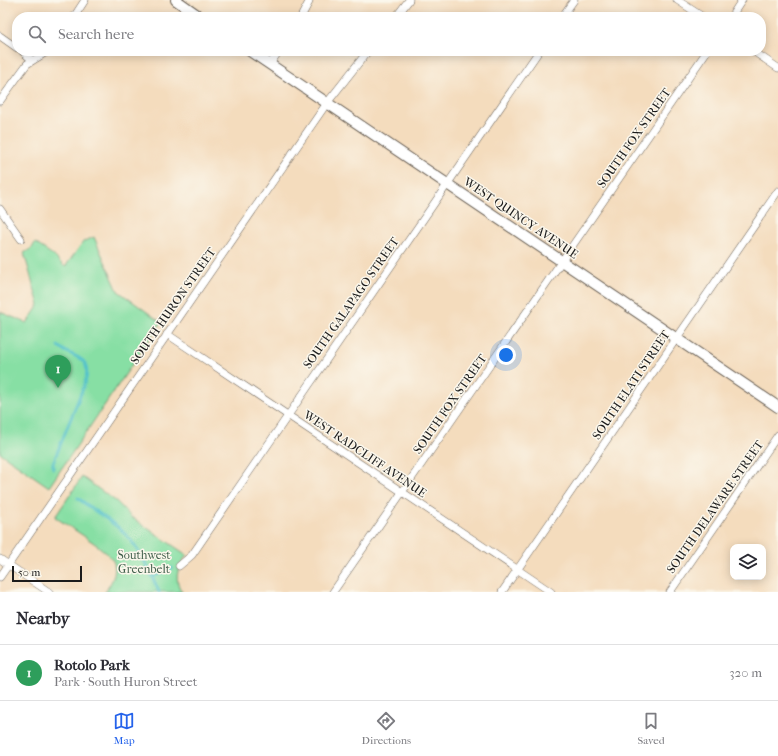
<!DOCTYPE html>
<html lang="en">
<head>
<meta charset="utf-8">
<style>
  :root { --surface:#fff; --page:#f7f7f7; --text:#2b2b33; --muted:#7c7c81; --line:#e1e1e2; --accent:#2563eb }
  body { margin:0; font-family:"IM FELL French Canon",serif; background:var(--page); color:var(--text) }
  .controls { position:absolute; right:12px; bottom:12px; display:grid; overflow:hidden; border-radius:8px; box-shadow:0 2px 10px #0003 }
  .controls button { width:36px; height:36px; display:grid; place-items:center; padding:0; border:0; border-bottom:1px solid var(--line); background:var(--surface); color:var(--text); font:20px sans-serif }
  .scale { position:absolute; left:12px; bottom:10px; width:70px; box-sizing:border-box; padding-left:4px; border:2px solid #1c1c1c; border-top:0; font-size:11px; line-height:14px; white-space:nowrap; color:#1c1c1c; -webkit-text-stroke:3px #fbf7ec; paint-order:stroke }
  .you { position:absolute; left:506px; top:355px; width:14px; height:14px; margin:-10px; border:3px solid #fff; border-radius:50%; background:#1a73e8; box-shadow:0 0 0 6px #1a73e833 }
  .badge { display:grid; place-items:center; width:26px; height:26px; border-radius:50%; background:var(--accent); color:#fff; font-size:13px; font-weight:700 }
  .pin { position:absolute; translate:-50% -33px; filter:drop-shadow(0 1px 2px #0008) }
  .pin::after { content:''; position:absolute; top:21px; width:14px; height:12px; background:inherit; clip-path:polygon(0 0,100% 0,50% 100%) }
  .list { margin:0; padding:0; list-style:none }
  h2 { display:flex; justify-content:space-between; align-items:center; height:52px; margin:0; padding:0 16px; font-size:17px }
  h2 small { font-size:13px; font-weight:400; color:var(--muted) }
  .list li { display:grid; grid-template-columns:26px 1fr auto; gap:12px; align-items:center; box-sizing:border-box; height:56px; padding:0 16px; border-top:1px solid var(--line) }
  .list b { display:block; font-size:15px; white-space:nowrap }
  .list p { margin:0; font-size:13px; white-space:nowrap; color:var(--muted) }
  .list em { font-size:13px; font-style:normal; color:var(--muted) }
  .icon { flex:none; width:22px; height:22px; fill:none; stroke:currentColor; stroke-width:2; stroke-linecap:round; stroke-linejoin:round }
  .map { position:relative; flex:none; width:778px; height:592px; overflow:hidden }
  .search { position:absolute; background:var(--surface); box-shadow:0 2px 10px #0003; left:12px; right:12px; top:12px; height:44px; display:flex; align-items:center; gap:10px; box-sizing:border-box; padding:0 14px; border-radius:16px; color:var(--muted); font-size:15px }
  .sheet { height:108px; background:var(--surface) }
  nav { display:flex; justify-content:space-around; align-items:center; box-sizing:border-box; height:56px; border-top:1px solid var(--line); background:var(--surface); font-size:11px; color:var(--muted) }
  nav a { display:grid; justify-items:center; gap:2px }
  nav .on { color:var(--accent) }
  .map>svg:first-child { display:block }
  .green { fill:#87dfa4; stroke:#527e60 }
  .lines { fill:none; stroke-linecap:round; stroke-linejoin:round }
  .stream { stroke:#54c2cb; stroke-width:3 }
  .street-casing { stroke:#685f54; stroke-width:8 }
  .secondary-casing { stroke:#685f54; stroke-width:12 }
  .street { stroke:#fff; stroke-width:7 }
  .secondary { stroke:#fff; stroke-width:10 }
  .labels { text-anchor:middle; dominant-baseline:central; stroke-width:3; stroke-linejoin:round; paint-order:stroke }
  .street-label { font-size:12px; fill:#1c1c1c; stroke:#fbf7ec }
  .park-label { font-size:12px; fill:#41604c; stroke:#fbf7ec }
</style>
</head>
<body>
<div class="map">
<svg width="778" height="592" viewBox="0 0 778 592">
  <rect width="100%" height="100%" fill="#fbf7ec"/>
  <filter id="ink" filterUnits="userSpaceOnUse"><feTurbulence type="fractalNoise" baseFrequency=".025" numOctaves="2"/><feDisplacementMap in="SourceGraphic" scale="8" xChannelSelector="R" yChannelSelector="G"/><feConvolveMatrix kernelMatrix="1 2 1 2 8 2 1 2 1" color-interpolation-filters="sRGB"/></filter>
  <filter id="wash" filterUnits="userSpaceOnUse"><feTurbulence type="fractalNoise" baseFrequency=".012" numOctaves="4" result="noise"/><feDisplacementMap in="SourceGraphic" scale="16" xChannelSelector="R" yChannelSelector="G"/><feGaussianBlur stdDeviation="0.9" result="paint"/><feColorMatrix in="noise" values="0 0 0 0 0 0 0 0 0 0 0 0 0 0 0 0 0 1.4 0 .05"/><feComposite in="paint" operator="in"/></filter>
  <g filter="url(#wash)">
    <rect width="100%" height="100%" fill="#f4dcbd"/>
    <!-- green -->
    <g class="green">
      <polygon points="94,237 118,291 161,322 49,487 0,453 0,312 27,323 39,305 24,253 32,248 35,243 53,255 65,267 83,242"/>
      <path d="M82,477L117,502L131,517L187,555C178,567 173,578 182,592H105C111,583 117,574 114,563C110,550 67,526 55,517Z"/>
    </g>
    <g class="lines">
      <!-- stream -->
      <g class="stream">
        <path d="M53,468V463L85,383C93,353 73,360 58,346"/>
        <path d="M78,498C91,509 107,518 120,529C139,546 149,569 159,592"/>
        <polyline points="153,577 172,568"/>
      </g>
    </g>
  </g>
  <g filter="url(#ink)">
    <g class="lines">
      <!-- street casing -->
      <g class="street-casing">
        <g id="street">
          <polyline points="677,0 703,17"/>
          <polyline points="74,17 85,0"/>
          <polyline points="301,17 309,2"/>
          <polyline points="396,17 409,0"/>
          <polyline points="562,17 574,0"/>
          <polyline points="731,17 742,0"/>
          <polyline points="0,36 17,48"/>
          <polyline points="22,51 32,60"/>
          <polyline points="753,51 778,68"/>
          <polyline points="270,64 279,51"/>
          <polyline points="0,101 27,64 48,51"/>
          <polyline points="0,209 21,239"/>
          <polyline points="167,334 551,592"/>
          <polyline points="0,559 49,592"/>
          <polyline points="179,566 192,555 539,51"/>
          <polyline points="0,577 327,103 368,51"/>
          <polyline points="333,592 707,51"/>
          <polyline points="502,592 778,191"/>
          <polyline points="670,592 778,435"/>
        </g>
      </g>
      <!-- secondary casing -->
      <g class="secondary-casing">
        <g id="secondary">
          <polyline points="176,0 200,17"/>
          <polyline points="250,51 778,407"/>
        </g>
      </g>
      <!-- street -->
      <use href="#street" class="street"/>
      <!-- secondary -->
      <use href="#secondary" class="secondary"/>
    </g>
  </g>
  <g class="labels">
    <!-- street labels -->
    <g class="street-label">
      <text transform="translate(634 138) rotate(-55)">SOUTH FOX STREET</text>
      <text transform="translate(521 218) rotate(34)">WEST QUINCY AVENUE</text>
      <text transform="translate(351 303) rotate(-55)">SOUTH GALAPAGO STREET</text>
      <text transform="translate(173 306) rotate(-55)">SOUTH HURON STREET</text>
      <text transform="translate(631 385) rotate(-56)">SOUTH ELATI STREET</text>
      <text transform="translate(450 404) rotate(-55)">SOUTH FOX STREET</text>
      <text transform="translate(365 454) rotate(34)">WEST RADCLIFF AVENUE</text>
      <text transform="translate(715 507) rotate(-55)">SOUTH DELAWARE STREET</text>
    </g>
    <!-- park labels -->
    <g class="park-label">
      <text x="144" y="555">Southwest<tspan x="144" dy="14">Greenbelt</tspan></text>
    </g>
  </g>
</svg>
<div class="controls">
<button><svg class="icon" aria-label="layers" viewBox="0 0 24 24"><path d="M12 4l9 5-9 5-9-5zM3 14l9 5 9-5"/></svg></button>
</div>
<div class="scale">50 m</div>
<div class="you"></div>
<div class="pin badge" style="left:58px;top:388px;background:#2e9e5b">1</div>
<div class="search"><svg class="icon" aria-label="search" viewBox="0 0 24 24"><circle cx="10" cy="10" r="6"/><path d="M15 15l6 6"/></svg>Search here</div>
</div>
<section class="sheet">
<h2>Nearby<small></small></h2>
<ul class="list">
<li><span class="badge" style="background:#2e9e5b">1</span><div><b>Rotolo Park</b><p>Park · South Huron Street</p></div><em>320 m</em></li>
</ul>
</section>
<nav>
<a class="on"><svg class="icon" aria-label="map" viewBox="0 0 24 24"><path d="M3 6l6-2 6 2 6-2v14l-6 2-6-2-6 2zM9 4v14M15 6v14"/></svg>Map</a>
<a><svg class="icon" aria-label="directions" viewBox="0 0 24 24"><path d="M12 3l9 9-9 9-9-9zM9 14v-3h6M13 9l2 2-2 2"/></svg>Directions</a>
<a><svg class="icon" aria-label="saved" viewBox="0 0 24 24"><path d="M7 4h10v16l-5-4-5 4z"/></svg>Saved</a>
</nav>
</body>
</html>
